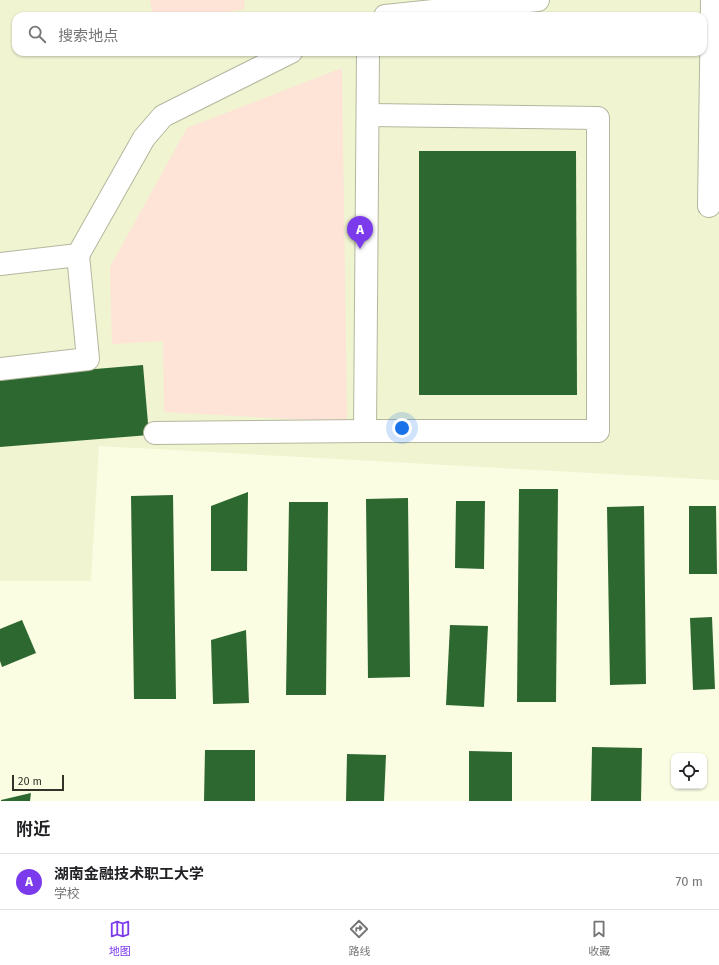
<!DOCTYPE html>
<html lang="zh">
<head>
<meta charset="utf-8">
<style>
  :root { --surface:#fff; --page:#f6f6f6; --text:#202124; --muted:#757577; --line:#e0e0e0; --accent:#7c3aed }
  body { margin:0; font-family:"Fira Sans","Noto Sans SC",sans-serif; background:var(--page); color:var(--text) }
  .controls { position:absolute; right:12px; bottom:12px; display:grid; overflow:hidden; border-radius:8px; box-shadow:0 1px 3px #0004 }
  .controls button { width:36px; height:36px; display:grid; place-items:center; padding:0; border:0; border-bottom:1px solid var(--line); background:var(--surface); color:var(--text); font:20px sans-serif }
  .scale { position:absolute; left:12px; bottom:10px; width:52px; box-sizing:border-box; padding-left:4px; border:2px solid #323429; border-top:0; font-size:11px; line-height:14px; white-space:nowrap; color:#323429; -webkit-text-stroke:3px #fafde2; paint-order:stroke }
  .you { position:absolute; left:402px; top:428px; width:14px; height:14px; margin:-10px; border:3px solid #fff; border-radius:50%; background:#1a73e8; box-shadow:0 0 0 6px #1a73e833 }
  .badge { display:grid; place-items:center; width:26px; height:26px; border-radius:50%; background:var(--accent); color:#fff; font-size:13px; font-weight:700 }
  .pin { position:absolute; translate:-50% -33px; filter:drop-shadow(0 1px 2px #0008) }
  .pin::after { content:''; position:absolute; top:21px; width:14px; height:12px; background:inherit; clip-path:polygon(0 0,100% 0,50% 100%) }
  .list { margin:0; padding:0; list-style:none }
  h2 { display:flex; justify-content:space-between; align-items:center; height:52px; margin:0; padding:0 16px; font-size:17px }
  h2 small { font-size:13px; font-weight:400; color:var(--muted) }
  .list li { display:grid; grid-template-columns:26px 1fr auto; gap:12px; align-items:center; box-sizing:border-box; height:56px; padding:0 16px; border-top:1px solid var(--line) }
  .list b { display:block; font-size:15px; white-space:nowrap }
  .list p { margin:0; font-size:13px; white-space:nowrap; color:var(--muted) }
  .list em { font-size:13px; font-style:normal; color:var(--muted) }
  .icon { flex:none; width:22px; height:22px; fill:none; stroke:currentColor; stroke-width:2; stroke-linecap:round; stroke-linejoin:round }
  .map { position:relative; flex:none; width:719px; height:801px; overflow:hidden }
  .search { position:absolute; background:var(--surface); box-shadow:0 1px 3px #0004; left:12px; right:12px; top:12px; height:44px; display:flex; align-items:center; gap:10px; box-sizing:border-box; padding:0 14px; border-radius:12px; color:var(--muted); font-size:15px }
  .sheet { height:108px; background:var(--surface) }
  nav { display:flex; justify-content:space-around; align-items:center; box-sizing:border-box; height:56px; border-top:1px solid var(--line); background:var(--surface); font-size:11px; color:var(--muted) }
  nav a { display:grid; justify-items:center; gap:2px }
  nav .on { color:var(--accent) }
  .map>svg:first-child { display:block }
  .built { fill:#f0f4d1; fill-rule:evenodd }
  .green { fill:#fee3d7 }
  .building { fill:#2d6831 }
  .lines { fill:none; stroke-linecap:round; stroke-linejoin:round }
  .minor-casing { stroke:#b4b79e; stroke-width:24 }
  .minor { stroke:#fff; stroke-width:22 }
</style>
</head>
<body>
<div class="map">
<svg width="719" height="801" viewBox="0 0 719 801">
  <rect width="100%" height="100%" fill="#fafde2"/>
  <!-- built -->
  <path class="built" d="M0,0H719V480L99,446L91,581H0ZM16,16H703V52H16Z"/>
  <!-- green -->
  <g class="green">
    <polygon points="150,0 244,0 245,9 201,16 153,16"/>
    <polygon points="342,68 347,422 164,412 163,341 112,344 110,267 187,128"/>
  </g>
  <!-- building -->
  <g class="building">
    <polygon points="419,151 576,151 577,395 419,395"/>
    <polygon points="143,365 149,435 0,447 0,377"/>
    <polygon points="519,489 558,489 556,702 517,702"/>
    <polygon points="248,492 247,571 211,571 211,506"/>
    <polygon points="173,495 176,699 134,699 131,496"/>
    <polygon points="408,498 410,677 368,678 366,499"/>
    <polygon points="456,501 485,501 484,569 455,568"/>
    <polygon points="289,502 328,502 326,695 286,695"/>
    <polygon points="644,506 646,684 610,685 607,507"/>
    <polygon points="689,506 716,506 717,574 689,574"/>
    <polygon points="712,617 715,689 693,690 690,618"/>
    <polygon points="22,620 36,653 2,667 0,661 0,629"/>
    <polygon points="450,625 488,626 484,707 446,705"/>
    <polygon points="246,630 249,703 213,704 211,640"/>
    <polygon points="592,747 642,748 641,801 591,801"/>
    <polygon points="205,750 255,750 255,801 204,801"/>
    <polygon points="469,751 512,752 512,801 469,801"/>
    <polygon points="347,754 386,755 384,801 346,801"/>
    <polygon points="31,793 30,801 1,801 1,800"/>
  </g>
  <g class="lines">
    <!-- minor casing -->
    <g class="minor-casing">
      <g id="minor">
        <polyline points="385,16 538,0"/>
        <polyline points="709,206 712,0"/>
        <polyline points="0,264 78,255 144,138 163,116 291,52"/>
        <polyline points="0,369 88,359 78,255"/>
        <polyline points="365,431 368,52"/>
        <polyline points="155,433 365,431 598,431 598,118 368,115"/>
      </g>
    </g>
    <!-- minor -->
    <use href="#minor" class="minor"/>
  </g>
</svg>
<div class="controls">
<button><svg class="icon" aria-label="locate" viewBox="0 0 24 24"><circle cx="12" cy="12" r="6"/><path d="M12 2v4M12 18v4M2 12h4M18 12h4"/></svg></button>
</div>
<div class="scale">20 m</div>
<div class="you"></div>
<div class="pin badge" style="left:360px;top:249px">A</div>
<div class="search"><svg class="icon" aria-label="search" viewBox="0 0 24 24"><circle cx="10" cy="10" r="6"/><path d="M15 15l6 6"/></svg>搜索地点</div>
</div>
<section class="sheet">
<h2>附近<small></small></h2>
<ul class="list">
<li><span class="badge">A</span><div><b>湖南金融技术职工大学</b><p>学校</p></div><em>70 m</em></li>
</ul>
</section>
<nav>
<a class="on"><svg class="icon" aria-label="map" viewBox="0 0 24 24"><path d="M3 6l6-2 6 2 6-2v14l-6 2-6-2-6 2zM9 4v14M15 6v14"/></svg>地图</a>
<a><svg class="icon" aria-label="directions" viewBox="0 0 24 24"><path d="M12 3l9 9-9 9-9-9zM9 14v-3h6M13 9l2 2-2 2"/></svg>路线</a>
<a><svg class="icon" aria-label="saved" viewBox="0 0 24 24"><path d="M7 4h10v16l-5-4-5 4z"/></svg>收藏</a>
</nav>
</body>
</html>
